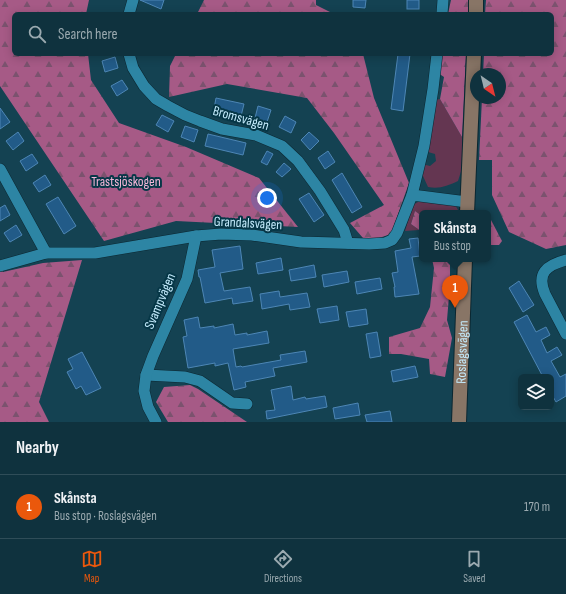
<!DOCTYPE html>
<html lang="en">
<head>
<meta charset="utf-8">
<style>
  :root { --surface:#0f323e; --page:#183a45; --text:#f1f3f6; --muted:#9baab0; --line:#2f4d58; --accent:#ea580c }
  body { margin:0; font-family:"Sofia Sans Condensed",sans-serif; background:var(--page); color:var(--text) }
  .controls { position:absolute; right:12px; bottom:12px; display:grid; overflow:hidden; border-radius:6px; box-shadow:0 2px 10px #0003 }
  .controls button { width:36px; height:36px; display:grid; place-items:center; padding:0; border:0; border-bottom:1px solid var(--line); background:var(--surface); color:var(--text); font:20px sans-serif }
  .compass { position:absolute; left:470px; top:68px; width:36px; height:36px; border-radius:50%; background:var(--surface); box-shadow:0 2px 10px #0003; rotate:145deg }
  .you { position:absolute; left:267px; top:198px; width:14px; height:14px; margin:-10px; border:3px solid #fff; border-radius:50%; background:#1a73e8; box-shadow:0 0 0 6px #1a73e833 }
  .badge { display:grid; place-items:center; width:26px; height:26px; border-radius:50%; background:var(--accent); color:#fff; font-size:13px; font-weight:700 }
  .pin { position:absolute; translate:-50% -33px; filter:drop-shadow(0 1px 2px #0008) }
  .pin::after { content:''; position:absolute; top:21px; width:14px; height:12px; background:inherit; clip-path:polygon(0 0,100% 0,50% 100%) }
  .popup { position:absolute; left:419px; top:210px; width:72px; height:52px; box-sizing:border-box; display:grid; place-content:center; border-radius:6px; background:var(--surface); filter:drop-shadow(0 1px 3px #0005); font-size:13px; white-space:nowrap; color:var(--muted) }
  .popup b { font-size:15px; color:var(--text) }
  .popup::after { content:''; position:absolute; left:50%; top:100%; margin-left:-8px; border:8px solid transparent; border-top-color:var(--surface) }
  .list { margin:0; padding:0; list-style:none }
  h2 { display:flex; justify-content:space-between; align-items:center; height:52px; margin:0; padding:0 16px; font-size:17px }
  h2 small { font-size:13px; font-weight:400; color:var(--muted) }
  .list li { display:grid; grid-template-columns:26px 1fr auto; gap:12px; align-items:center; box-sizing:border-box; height:64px; padding:0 16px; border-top:1px solid var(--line) }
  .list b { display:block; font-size:15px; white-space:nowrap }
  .list p { margin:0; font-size:13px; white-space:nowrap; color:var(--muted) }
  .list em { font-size:13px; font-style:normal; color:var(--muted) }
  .icon { flex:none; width:22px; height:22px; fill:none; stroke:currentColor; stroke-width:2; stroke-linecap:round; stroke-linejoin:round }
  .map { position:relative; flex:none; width:566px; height:422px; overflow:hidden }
  .search { position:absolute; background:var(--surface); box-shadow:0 2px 10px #0003; left:12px; right:12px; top:12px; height:44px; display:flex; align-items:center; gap:10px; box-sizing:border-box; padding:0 14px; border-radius:6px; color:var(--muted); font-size:15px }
  .sheet { height:116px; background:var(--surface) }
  nav { display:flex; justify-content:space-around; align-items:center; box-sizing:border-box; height:56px; border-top:1px solid var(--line); background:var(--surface); font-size:11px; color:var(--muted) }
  nav a { display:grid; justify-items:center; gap:2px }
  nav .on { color:var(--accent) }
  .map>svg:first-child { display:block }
  .grass { fill:#643651 }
  .forest { fill:url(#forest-firs) }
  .building { fill:#225b88; stroke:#4d86b5 }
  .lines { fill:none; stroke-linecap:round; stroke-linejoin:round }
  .minor-casing { stroke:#0b2731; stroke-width:12 }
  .major-casing { stroke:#0b2731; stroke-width:16 }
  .minor { stroke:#2d85a4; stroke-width:11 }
  .major { stroke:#887566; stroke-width:14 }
  .labels { text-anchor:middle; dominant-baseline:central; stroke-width:4; stroke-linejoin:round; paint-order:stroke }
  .street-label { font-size:14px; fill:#c3eafb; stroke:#063747 }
  .park-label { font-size:14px; fill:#f6b6d8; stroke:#063747 }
</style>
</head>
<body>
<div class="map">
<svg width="566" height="422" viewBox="0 0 566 422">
  <defs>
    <pattern id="forest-firs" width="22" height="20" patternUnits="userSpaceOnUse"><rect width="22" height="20" fill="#a65a86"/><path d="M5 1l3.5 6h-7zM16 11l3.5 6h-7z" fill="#7b526e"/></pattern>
  </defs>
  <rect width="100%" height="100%" fill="#144252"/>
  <!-- grass -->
  <g class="grass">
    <path d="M440,99L462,137L463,165L458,181C447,186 440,189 428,187L423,176L422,164L430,166L436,161L435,154L428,152L434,100Z"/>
    <polygon points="427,201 455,205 460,213 422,213 422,216 415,211 411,224 419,230 405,231 413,205 418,202"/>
  </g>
  <!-- forest -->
  <g class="forest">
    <polygon points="0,0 89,0 86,14 14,14 14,54 88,54 91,80 119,123 186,147 259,178 298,227 176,221 104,241 0,86"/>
    <polygon points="204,0 316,0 316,5 334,14 197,14"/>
    <polygon points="451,0 469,0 468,14 448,14"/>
    <polygon points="486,0 566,0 566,245 546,249 509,232 492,195 492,160 479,160 482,98 500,98 500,74 483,74 484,54 552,54 552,14 485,14"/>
    <polygon points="176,54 363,54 374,98 409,183 391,234 373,240 363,238 350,223 384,205 334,133 307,98 227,84 169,97 170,66"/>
    <polygon points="442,54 466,54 462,137 440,99 444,77 438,73"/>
    <polygon points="415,211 422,216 422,232 411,224"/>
    <polygon points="491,220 502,241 499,245 488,245 488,235"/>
    <polygon points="432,259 450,259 450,284 447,320 452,338 445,377 430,374 429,359 401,354 389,354 389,337 420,328 430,307 434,268"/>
    <polygon points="82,260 39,402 49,422 0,422 0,267 3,272 43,263"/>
    <polygon points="190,385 198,389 247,422 168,422 156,402 164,387"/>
  </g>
  <!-- building -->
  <g class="building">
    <polygon points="140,0 164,0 161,9"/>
    <polygon points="353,0 366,0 365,8 353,7"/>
    <rect x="407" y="0" width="12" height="9"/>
    <polygon points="398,54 410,54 403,111 391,109"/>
    <polygon points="115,57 118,68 105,72 102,61"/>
    <polygon points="122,80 128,89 117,96 111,86"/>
    <polygon points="216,98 244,104 241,116 214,109"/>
    <polygon points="258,106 271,110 267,122 255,118"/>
    <polygon points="0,108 10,122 0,129"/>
    <polygon points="162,115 174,121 168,132 156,125"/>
    <polygon points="285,116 296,122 291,133 279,127"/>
    <polygon points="185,126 198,130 194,142 181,137"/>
    <polygon points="18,132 24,141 13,150 6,141"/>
    <polygon points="309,132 319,141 310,150 301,140"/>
    <polygon points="208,134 246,143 243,155 205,146"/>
    <polygon points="267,151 273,154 267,165 261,162"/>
    <polygon points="328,151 335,162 325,169 318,158"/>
    <polygon points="32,154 38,163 26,171 20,161"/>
    <polygon points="284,163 291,169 282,177 276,172"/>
    <polygon points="342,173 362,207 352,213 332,180"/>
    <polygon points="45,175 51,185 39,192 33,183"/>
    <polygon points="309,193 324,215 314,222 299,199"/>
    <polygon points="58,197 76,226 64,234 46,204"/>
    <polygon points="5,205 10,215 0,221 0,208"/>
    <polygon points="16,225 22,235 10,242 4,233"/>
    <polygon points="418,238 420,256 412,257 419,294 395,297 394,287 395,287 392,273 398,272 395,251 411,248 409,239"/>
    <polygon points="240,246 243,269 220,273 224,291 250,287 253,301 233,304 232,298 205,303 200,277 199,277 198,270 215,267 212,250"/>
    <polygon points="281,258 283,270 258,274 256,263"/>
    <polygon points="314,265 316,277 291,281 289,270"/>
    <polygon points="347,271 349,282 324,287 322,275"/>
    <polygon points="380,278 382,289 357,294 355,282"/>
    <polygon points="519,281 534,305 523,312 509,288"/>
    <polygon points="279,291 280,297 307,293 310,307 290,310 289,304 262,309 260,294"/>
    <polygon points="337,306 339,320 320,323 317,309"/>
    <polygon points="366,309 368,324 349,327 346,312"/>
    <polygon points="527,315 536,332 546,327 550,335 541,340 547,353 557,347 562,355 551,361 560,377 566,374 566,396 556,402 551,393 551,377 543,377 514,322"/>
    <polygon points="198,317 200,328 214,326 214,328 233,324 235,335 247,333 247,335 267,331 269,343 233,349 236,367 241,366 242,367 281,360 280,355 305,351 307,362 273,368 275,376 245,382 246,387 234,390 228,363 215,366 215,363 188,368 183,337 187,336 184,320"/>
    <polygon points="377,332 381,356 370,358 366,334"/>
    <polygon points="82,352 101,388 86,395 81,386 76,389 67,372 73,369 68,359"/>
    <polygon points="415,366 418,377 393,382 391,371"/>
    <polygon points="291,386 293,400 305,397 306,399 325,396 327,407 267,419 266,411 275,410 271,390"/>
    <polygon points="358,403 360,415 335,419 333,408"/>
    <polygon points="390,411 392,422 367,422 365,415"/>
  </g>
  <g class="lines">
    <!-- minor casing -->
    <g class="minor-casing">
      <g id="minor">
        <polyline points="129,14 133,0"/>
        <polyline points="442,14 443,0"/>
        <polyline points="129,54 133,68 144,86 156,99 168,106 185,115 200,121 222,129 256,135 282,146 298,161 320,191 344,230 348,243"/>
        <polyline points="0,169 46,253"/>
        <polyline points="412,195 424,146 433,89 437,54"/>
        <path d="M566,260C547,265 536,273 545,294L566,334"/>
        <polyline points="0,266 46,253 95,253 196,236 221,234 252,235 301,242 369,244 385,243 392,240 397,233 412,195 467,202"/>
        <polyline points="146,375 185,377 200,381 232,403 247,404"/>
        <polyline points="156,422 148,407 144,391 146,375 153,356 187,279 196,236"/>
      </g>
    </g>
    <!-- major casing -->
    <g class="major-casing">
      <g id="major">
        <polyline points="476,14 476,0"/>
        <polyline points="467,213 474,54"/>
        <path id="s1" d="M459,422L465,259"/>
      </g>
    </g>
    <!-- minor -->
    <use href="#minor" class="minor"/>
    <!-- major -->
    <use href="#major" class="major"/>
  </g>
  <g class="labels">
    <!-- street labels -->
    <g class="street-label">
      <text transform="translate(241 118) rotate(16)">Bromsvägen</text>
      <text transform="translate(248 223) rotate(3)">Grandalsvägen</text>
      <text transform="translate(160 301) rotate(-67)">Svampvägen</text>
      <text stroke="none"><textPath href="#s1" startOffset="70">Roslagsvägen</textPath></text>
    </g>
    <!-- park labels -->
    <g class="park-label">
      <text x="126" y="181">Trastsjöskogen</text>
    </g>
  </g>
</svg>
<div class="controls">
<button><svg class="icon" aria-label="layers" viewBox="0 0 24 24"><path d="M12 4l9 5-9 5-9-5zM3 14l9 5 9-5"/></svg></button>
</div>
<svg class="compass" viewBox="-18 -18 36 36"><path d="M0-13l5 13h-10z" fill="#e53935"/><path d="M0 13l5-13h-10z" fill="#9baab0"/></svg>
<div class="you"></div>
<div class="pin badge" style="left:455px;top:308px">1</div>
<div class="popup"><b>Skånsta</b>Bus stop</div>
<div class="search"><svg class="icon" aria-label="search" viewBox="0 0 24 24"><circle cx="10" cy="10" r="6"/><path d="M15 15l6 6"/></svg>Search here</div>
</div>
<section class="sheet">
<h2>Nearby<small></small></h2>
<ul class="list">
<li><span class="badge">1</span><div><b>Skånsta</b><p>Bus stop · Roslagsvägen</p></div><em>170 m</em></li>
</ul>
</section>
<nav>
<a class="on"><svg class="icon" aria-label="map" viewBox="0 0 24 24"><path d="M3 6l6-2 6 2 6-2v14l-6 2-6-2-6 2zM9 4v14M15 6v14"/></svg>Map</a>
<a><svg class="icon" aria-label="directions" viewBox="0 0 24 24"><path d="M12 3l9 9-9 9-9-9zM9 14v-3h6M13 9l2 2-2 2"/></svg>Directions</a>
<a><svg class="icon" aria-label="saved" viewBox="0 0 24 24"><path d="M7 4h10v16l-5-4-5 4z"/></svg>Saved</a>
</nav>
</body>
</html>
